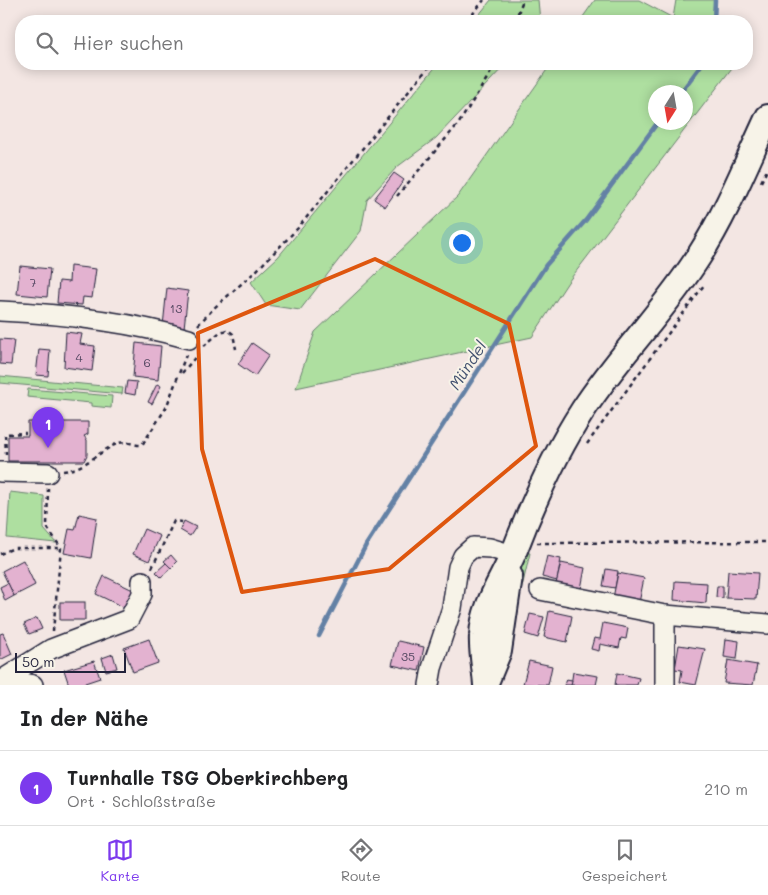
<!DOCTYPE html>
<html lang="de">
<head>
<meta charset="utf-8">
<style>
  :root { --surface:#fff; --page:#f6f6f6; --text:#202124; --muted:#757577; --line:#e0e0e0; --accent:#7c3aed }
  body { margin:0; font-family:Mali,sans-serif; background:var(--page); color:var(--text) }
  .compass { position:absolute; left:648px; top:85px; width:45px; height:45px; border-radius:50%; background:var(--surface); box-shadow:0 2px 12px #0003; rotate:191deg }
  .scale { position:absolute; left:15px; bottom:12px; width:111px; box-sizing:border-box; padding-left:5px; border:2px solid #22223b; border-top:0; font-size:14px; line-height:18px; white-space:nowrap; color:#22223b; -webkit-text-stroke:4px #f7f3e8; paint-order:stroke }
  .you { position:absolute; left:461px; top:242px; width:18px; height:18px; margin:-12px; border:4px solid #fff; border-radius:50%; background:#1a73e8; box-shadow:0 0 0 8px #1a73e833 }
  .badge { display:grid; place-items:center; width:32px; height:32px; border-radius:50%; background:var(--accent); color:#fff; font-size:16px; font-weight:700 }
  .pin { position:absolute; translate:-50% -41px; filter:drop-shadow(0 1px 2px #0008) }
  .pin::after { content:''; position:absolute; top:26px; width:18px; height:15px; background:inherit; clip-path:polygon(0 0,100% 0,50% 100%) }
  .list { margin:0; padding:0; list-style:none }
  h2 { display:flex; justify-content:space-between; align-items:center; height:65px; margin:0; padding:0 20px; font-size:21px }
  h2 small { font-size:16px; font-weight:400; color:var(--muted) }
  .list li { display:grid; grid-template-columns:32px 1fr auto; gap:15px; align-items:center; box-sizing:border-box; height:75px; padding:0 20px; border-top:1px solid var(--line) }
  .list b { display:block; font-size:19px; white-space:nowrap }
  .list p { margin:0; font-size:16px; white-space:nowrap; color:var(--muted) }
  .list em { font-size:16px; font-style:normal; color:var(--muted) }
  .icon { flex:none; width:28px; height:28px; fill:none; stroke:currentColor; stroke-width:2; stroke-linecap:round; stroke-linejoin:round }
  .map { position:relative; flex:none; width:768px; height:685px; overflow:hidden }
  .search { position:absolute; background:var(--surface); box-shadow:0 2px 12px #0003; left:15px; right:15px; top:15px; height:55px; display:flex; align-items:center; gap:12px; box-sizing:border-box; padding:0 18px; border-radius:20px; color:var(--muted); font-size:19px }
  .sheet { height:140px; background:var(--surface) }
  nav { display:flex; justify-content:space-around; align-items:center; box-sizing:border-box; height:70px; border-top:1px solid var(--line); background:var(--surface); font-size:14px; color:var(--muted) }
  nav a { display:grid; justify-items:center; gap:2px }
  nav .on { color:var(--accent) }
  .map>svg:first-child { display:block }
  .green { fill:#aedfa0; stroke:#68806e; fill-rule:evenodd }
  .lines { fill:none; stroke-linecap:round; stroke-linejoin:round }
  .stream { stroke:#6481a5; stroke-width:4.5 }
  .building { fill:#e3b2d0; stroke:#22223b }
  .minor-casing { stroke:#22223b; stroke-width:22 }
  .major-casing { stroke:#22223b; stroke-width:28 }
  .path { stroke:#22223b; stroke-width:2.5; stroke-dasharray:4 4; stroke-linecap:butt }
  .minor { stroke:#f7f3e8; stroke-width:19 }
  .major { stroke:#f7f3e8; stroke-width:24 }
  .marked { fill:none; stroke:#de560e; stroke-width:4; stroke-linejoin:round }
  .labels { text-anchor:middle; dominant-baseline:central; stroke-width:4; stroke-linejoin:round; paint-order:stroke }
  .number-label { font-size:12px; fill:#524660 }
  .water-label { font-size:16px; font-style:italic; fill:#435270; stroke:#f7f3e8 }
</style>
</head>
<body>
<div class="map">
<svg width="768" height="685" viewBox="0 0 768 685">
  <rect width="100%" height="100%" fill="#f3e6e3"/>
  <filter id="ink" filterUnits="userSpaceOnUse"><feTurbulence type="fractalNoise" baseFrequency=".02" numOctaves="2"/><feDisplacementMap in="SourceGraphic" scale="10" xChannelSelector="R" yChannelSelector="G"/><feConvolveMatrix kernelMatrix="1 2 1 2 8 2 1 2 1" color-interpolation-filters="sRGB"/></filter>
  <g filter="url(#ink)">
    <!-- green -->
    <g class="green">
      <polygon points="491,0 538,0 540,21 474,21"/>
      <polygon points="595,0 639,0 673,18 676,0 715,0 713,11 719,21 580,21"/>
      <polygon points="438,64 506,64 436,138 397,167 367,200 361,231 300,310 266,305 251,282 278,257"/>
      <path d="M551,64H735L568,282L532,337L296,388L315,332L458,196ZM656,92H686V122H656Z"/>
      <polygon points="0,376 123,388 122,394 0,383"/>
      <polygon points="28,389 112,396 111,408 91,406 91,403 27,397"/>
      <polygon points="10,492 44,496 44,529 56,543 7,538"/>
      <polygon points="522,552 530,553 511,635 508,631"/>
    </g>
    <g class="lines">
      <!-- stream -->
      <g class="stream">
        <polyline points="714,21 715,0"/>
        <polyline points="681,92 702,64"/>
        <polyline points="319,636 366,545 546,265 586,220 658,122"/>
      </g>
    </g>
    <!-- building -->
    <g class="building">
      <polygon points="394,173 404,180 385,207 374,199"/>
      <polygon points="20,266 50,269 47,297 17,294"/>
      <polygon points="70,266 96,269 92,298 83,297 82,305 57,303 59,281 69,282"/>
      <polygon points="167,288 188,291 184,328 163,326"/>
      <polygon points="66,332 82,334 80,344 95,346 92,371 64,367"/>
      <polygon points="0,339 14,340 11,365 0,364"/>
      <polygon points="136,343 161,346 158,380 133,377"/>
      <polygon points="252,343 269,355 255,376 238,364"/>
      <polygon points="39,349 50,350 48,376 36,375"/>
      <polygon points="127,381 137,382 135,395 125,393"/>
      <polygon points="157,384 161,386 152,404 148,402"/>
      <polygon points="28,422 88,422 88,434 84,436 87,440 87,455 84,461 8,461 8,436 28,436"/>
      <polygon points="79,514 97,518 91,558 64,553 69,529 75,530"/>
      <polygon points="184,521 196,527 190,536 180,530"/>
      <polygon points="144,529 160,536 149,561 133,554"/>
      <polygon points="171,555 177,562 171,568 164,561"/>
      <polygon points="547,556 561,559 557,581 542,577"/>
      <polygon points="23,560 35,585 14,596 2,571"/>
      <polygon points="166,563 171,568 161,577 156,572"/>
      <polygon points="561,563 585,568 580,594 555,588"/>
      <polygon points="606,569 618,571 615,588 603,586"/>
      <polygon points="728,571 758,573 756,599 726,598"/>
      <polygon points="618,573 644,578 639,603 613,598"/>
      <polygon points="104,576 135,591 127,609 96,594"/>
      <polygon points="675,581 707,583 706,603 674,600"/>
      <polygon points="8,583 14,596 5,601 0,587"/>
      <polygon points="717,586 723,586 723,598 716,597"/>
      <rect x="60" y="602" width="25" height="18"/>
      <polygon points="549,611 572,616 567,642 544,637"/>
      <polygon points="530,614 544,617 538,638 525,634"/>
      <polygon points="37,618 42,629 29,634 24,624"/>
      <polygon points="603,623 628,628 626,639 621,638 619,648 600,644 599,651 591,649 594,638 600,639"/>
      <polygon points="3,633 12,654 0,660 0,634"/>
      <polygon points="149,639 158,663 133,672 124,648"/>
      <polygon points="726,639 739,641 737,659 724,657"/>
      <polygon points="398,641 424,647 419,671 392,665"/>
      <polygon points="679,645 705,649 696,685 680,682 682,670 675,669"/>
      <polygon points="113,654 117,668 106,671 102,658"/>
      <polygon points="728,660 757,665 753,685 724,683"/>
      <polygon points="94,661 100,678 79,685 69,685 64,670"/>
      <polygon points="529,661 552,666 548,685 523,684"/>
      <polygon points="573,672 598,676 596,685 571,685"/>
      <polygon points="617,673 639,678 637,685 615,685"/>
      <polygon points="566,679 572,680 571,685 564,685"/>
    </g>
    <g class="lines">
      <!-- minor casing -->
      <g class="minor-casing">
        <g id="minor">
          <path d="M0,311C64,314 127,321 189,339"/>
          <polyline points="0,472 48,473"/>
          <polyline points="540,590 665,615 768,624"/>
          <polyline points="665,615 665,685"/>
          <polyline points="0,681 51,649 129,619 142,594 142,581"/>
          <polyline points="0,683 12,680 33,685"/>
          <polyline points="429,685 432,668 452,608 458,567 463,556 473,547 490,548 513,555"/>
        </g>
      </g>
      <!-- major casing -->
      <g class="major-casing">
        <g id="major">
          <polyline points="487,680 499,651 510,576"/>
          <path d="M486,685C485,669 481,652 482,636C483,605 503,579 514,552C533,502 554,455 583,410C618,356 665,310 699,256C727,212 746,164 768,117"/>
        </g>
      </g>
      <!-- path -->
      <g class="path">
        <polyline points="467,21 484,0"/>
        <polyline points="515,21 523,0"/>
        <polyline points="761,182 768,168"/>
        <polyline points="397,196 459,123 496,64"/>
        <polyline points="198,325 214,308 256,271 298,228 431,64"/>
        <polyline points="204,346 220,332 228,330 233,334 236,349"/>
        <polyline points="182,373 198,354"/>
        <polyline points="587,444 704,285"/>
        <polyline points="6,455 5,434 26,433"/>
        <path d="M63,471C86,469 98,451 119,443C126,440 135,446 142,445L166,408L186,355"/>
        <polyline points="48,488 47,527 61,548 53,631"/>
        <polyline points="537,543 768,542"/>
        <polyline points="0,554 14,548 61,548"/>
        <polyline points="152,568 174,521 183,522"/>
      </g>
      <!-- minor -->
      <use href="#minor" class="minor"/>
      <!-- major -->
      <use href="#major" class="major"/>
    </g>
  </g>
  <!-- marked area -->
  <path class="marked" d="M375,259L509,324L536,446L389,569L242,592L202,449L198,333Z"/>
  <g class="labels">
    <!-- number labels -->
    <g class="number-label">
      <text x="33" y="282">7</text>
      <text x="176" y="308">13</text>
      <text x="79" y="357">4</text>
      <text x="147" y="362">6</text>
      <text x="408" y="656">35</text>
    </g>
    <!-- water labels -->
    <g class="water-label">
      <text transform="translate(467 365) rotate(-57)">Mündel</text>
    </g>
  </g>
</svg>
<svg class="compass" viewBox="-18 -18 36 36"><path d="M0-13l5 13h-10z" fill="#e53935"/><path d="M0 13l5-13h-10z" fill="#757577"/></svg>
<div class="scale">50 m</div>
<div class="you"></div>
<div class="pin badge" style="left:48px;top:448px">1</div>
<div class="search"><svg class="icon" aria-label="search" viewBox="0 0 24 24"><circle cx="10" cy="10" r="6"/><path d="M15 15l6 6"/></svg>Hier suchen</div>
</div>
<section class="sheet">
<h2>In der Nähe<small></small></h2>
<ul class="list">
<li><span class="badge">1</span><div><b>Turnhalle TSG Oberkirchberg</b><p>Ort · Schloßstraße</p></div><em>210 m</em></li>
</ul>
</section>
<nav>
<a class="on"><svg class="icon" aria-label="map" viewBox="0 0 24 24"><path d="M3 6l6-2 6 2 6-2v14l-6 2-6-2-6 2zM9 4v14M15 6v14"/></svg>Karte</a>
<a><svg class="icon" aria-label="directions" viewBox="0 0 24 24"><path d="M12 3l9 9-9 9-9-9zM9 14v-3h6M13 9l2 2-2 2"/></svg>Route</a>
<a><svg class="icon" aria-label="saved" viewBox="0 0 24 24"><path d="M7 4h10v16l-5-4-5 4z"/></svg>Gespeichert</a>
</nav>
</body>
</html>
